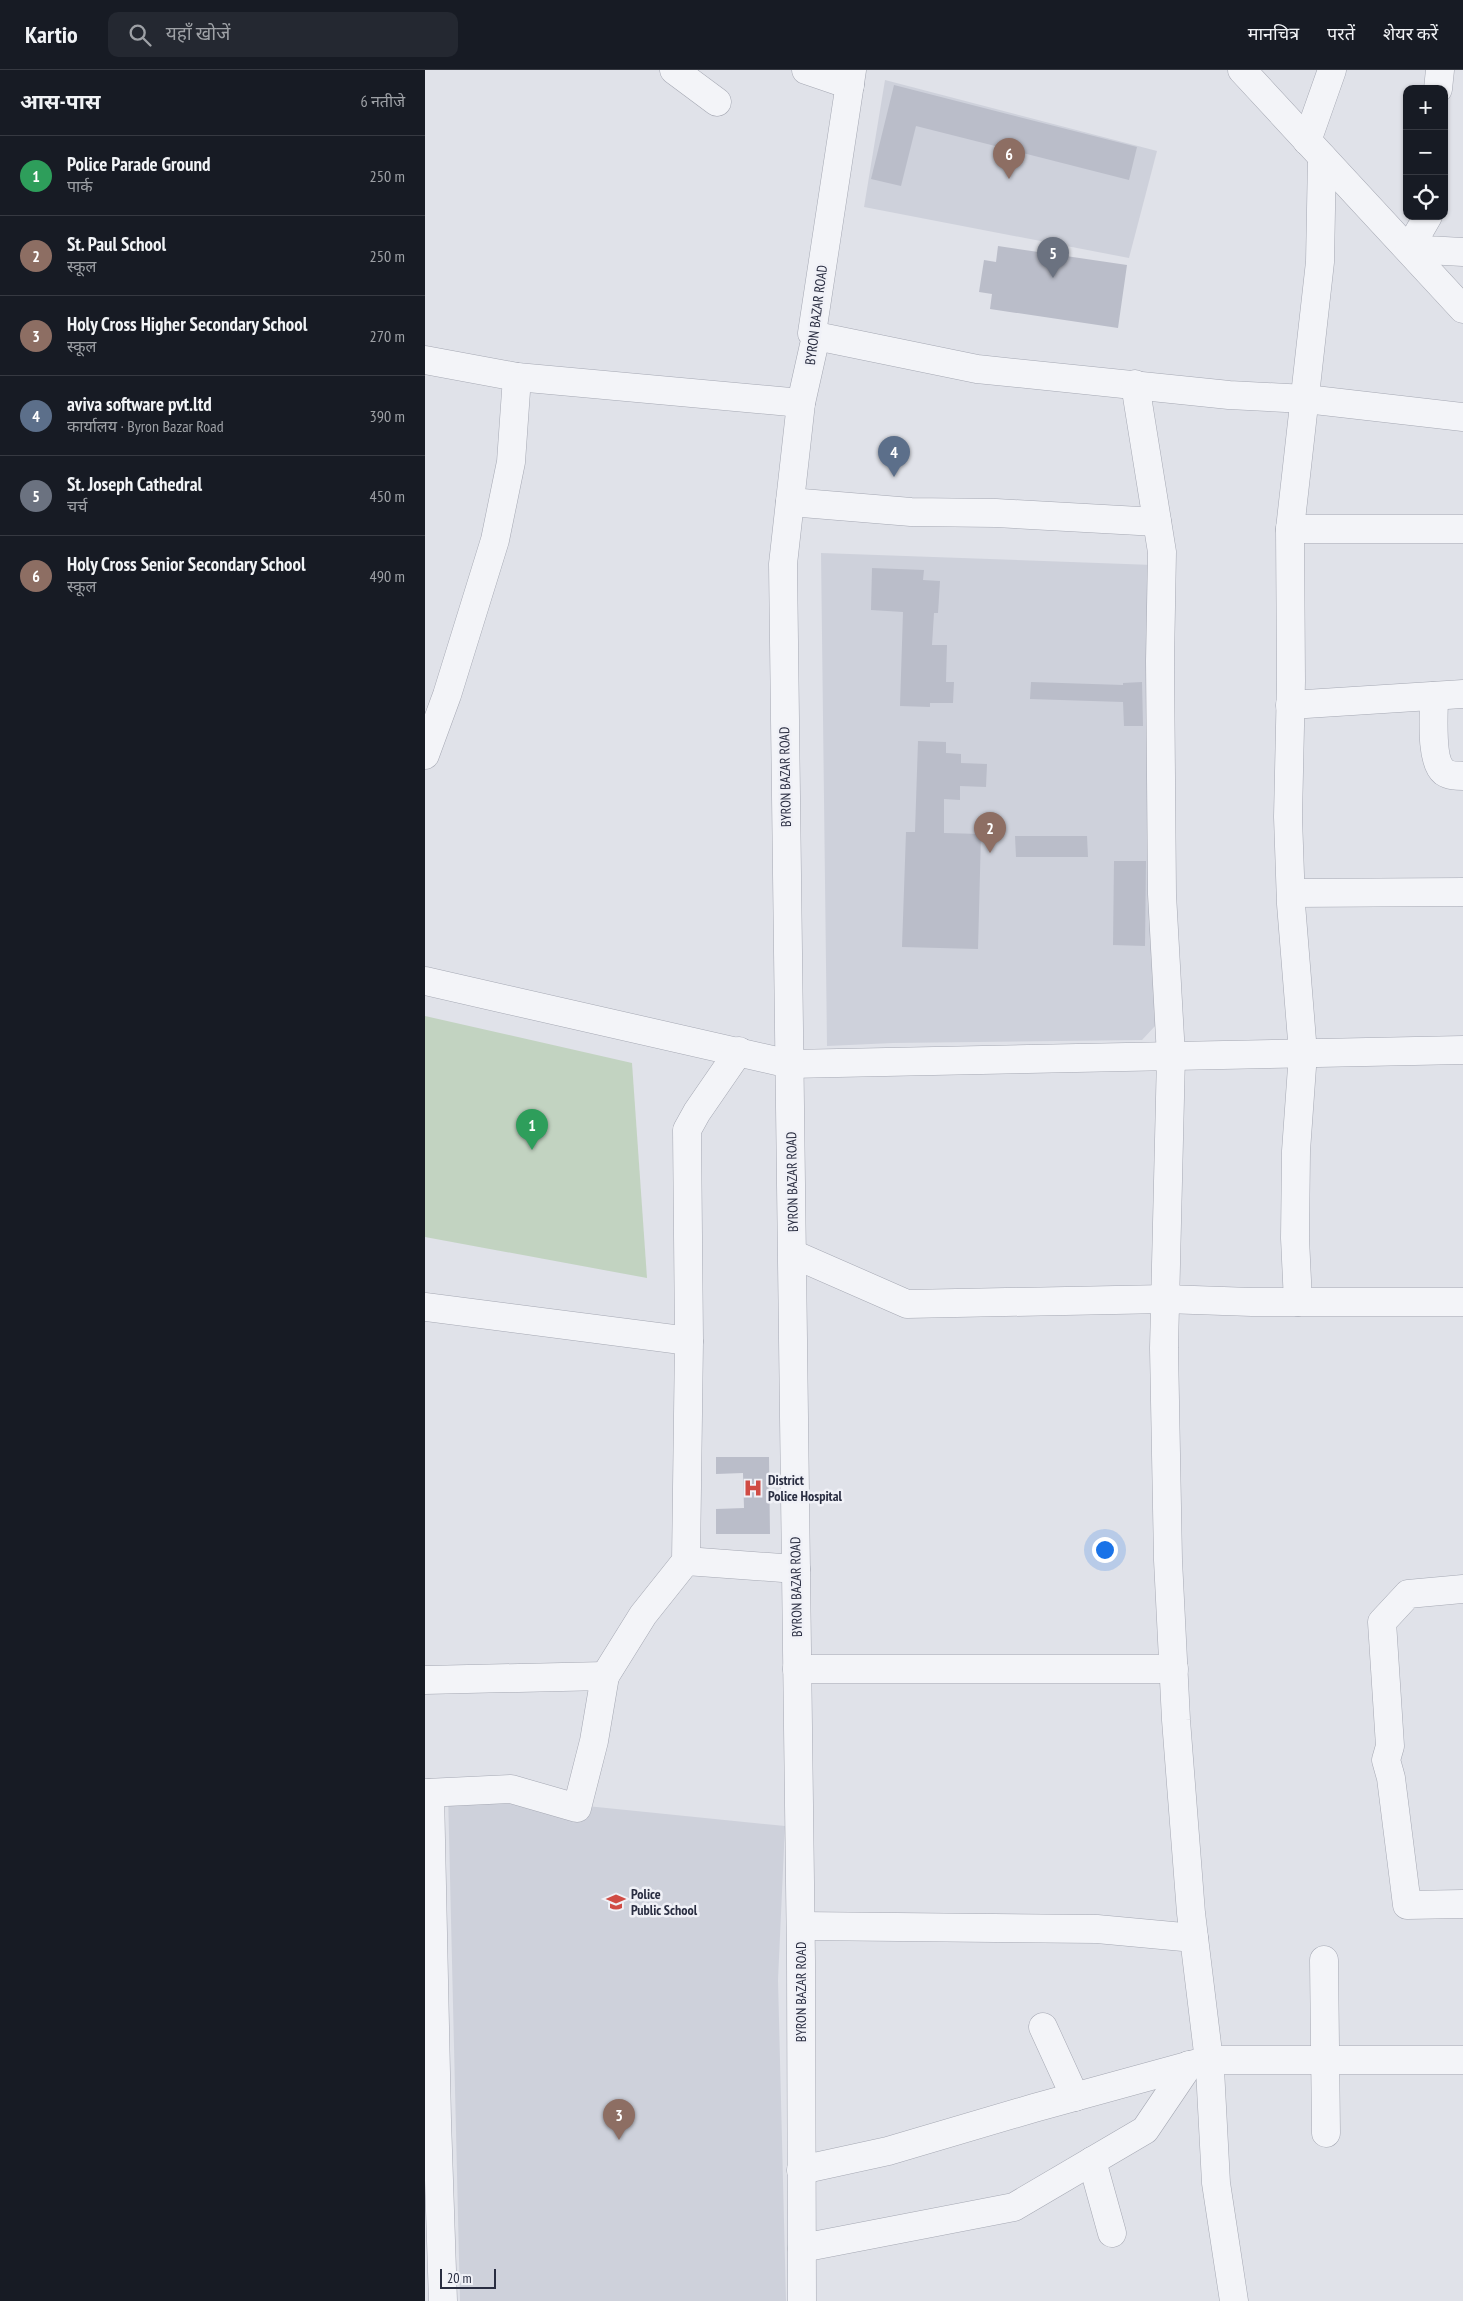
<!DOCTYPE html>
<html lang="hi">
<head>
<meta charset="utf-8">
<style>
  :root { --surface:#171b24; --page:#242831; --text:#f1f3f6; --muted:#9ea1a6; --line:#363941; --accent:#d04b44 }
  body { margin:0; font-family:"PT Sans Narrow","Noto Sans Devanagari",sans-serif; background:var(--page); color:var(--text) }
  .controls { position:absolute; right:15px; top:15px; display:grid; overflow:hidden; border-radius:10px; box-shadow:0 1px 4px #0004 }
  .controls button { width:45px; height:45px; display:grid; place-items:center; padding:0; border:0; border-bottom:1px solid var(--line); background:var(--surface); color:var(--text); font:25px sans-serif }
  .scale { position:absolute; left:15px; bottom:12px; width:56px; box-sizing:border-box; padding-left:5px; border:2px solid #292d41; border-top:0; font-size:14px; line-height:18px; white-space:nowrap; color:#292d41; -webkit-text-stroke:4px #f0f1f7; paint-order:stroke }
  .you { position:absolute; left:679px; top:1479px; width:18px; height:18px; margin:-12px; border:4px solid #fff; border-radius:50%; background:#1a73e8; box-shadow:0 0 0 8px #1a73e833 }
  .badge { display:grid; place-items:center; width:32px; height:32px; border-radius:50%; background:var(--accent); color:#fff; font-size:16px; font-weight:700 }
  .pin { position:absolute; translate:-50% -41px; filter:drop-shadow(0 1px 2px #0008) }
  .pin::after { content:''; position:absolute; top:26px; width:18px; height:15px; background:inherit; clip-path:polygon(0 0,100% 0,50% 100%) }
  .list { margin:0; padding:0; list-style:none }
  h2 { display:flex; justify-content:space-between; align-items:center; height:65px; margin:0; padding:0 20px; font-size:21px }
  h2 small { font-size:16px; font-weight:400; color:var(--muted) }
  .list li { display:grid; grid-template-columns:32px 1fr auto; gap:15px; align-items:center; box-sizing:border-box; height:80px; padding:0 20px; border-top:1px solid var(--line) }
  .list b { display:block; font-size:19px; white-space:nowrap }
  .list p { margin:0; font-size:16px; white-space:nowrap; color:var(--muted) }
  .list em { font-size:16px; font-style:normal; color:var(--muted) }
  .icon { flex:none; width:28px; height:28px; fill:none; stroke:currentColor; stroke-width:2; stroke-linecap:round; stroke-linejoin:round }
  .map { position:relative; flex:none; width:1038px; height:2231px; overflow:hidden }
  header { display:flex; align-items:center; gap:30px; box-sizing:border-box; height:70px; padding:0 25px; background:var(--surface); border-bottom:1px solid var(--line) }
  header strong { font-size:24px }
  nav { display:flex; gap:28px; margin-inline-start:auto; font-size:18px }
  .search { width:350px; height:45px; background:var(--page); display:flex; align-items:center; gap:12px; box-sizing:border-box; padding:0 18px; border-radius:10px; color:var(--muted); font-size:19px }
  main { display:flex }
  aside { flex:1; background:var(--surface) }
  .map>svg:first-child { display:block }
  .built { fill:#ced1db }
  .green { fill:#c2d3c1 }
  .building { fill:#babdc9 }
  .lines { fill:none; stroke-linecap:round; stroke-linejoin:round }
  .minor-casing { stroke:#a5a8b3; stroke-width:29 }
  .minor { stroke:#f3f4f8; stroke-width:28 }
  .labels { text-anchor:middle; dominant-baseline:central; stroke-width:5; stroke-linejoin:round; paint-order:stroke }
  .street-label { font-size:14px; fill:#292d41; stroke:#f0f1f7 }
  .poi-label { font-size:14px; font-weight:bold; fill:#292d41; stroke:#f0f1f7; text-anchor:start }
</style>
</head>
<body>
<header>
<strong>Kartio</strong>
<div class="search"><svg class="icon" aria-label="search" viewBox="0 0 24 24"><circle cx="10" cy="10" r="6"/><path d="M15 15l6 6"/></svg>यहाँ खोजें</div>
<nav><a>मानचित्र</a><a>परतें</a><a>शेयर करें</a></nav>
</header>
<main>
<aside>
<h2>आस-पास<small>6 नतीजे</small></h2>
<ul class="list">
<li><span class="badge" style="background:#2e9e5b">1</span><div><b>Police Parade Ground</b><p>पार्क</p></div><em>250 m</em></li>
<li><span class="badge" style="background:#8d6e63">2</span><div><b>St. Paul School</b><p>स्कूल</p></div><em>250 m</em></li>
<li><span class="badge" style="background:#8d6e63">3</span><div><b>Holy Cross Higher Secondary School</b><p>स्कूल</p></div><em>270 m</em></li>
<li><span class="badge" style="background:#5c6f8a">4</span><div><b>aviva software pvt.ltd</b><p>कार्यालय · Byron Bazar Road</p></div><em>390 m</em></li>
<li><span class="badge" style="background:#6b7280">5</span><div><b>St. Joseph Cathedral</b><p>चर्च</p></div><em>450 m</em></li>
<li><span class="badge" style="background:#8d6e63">6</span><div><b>Holy Cross Senior Secondary School</b><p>स्कूल</p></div><em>490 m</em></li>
</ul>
</aside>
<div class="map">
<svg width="1038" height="2231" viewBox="0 0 1038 2231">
  <rect width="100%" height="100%" fill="#e0e2e9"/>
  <!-- built -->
  <g class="built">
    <polygon points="460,10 732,81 704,188 439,137"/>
    <polygon points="396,483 728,495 731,955 717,970 468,973 402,976"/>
    <polygon points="23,1722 360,1756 353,1910 361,2231 35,2231"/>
  </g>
  <!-- green -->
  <polygon class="green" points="0,946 207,993 222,1208 0,1167"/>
  <!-- building -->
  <g class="building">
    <polygon points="469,15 712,77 704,110 491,56 476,116 446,109"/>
    <polygon points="573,176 702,195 693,258 565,239 567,224 554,222 559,190 571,192"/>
    <polygon points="447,498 499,500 498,510 515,511 513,543 509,543 507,575 522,575 521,612 529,612 528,633 505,633 505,637 475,636 478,542 446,540"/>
    <polygon points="606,612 698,615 698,613 717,612 718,656 699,656 698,632 605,629"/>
    <polygon points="493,671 521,672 521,683 536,684 536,693 562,694 561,717 535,716 535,730 519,729 519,763 556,764 553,879 477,877 481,762 490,762"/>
    <polygon points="590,766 662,766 663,787 591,787"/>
    <polygon points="689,791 721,791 720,876 688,875"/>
    <polygon points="291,1387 344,1387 345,1464 291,1464 291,1439 319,1438 318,1403 291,1404"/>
  </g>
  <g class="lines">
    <!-- minor casing -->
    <g class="minor-casing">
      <g id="minor">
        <polyline points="249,0 292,32"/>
        <polyline points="381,0 425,15"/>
        <polyline points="817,0 1038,239"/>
        <polyline points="1013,19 1015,0"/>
        <polyline points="882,71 907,0"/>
        <polyline points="1003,146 984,179 1038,182"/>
        <polyline points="391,266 552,299 804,325 881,329 1038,347"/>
        <polyline points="0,290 92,307 376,333"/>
        <polyline points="710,314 737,482 735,591 737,824 746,986 739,1278 743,1490 751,1650 766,1843 785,1999 791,2113 809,2231"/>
        <polyline points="365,432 486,442 571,443 732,452"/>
        <polyline points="865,459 1038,459"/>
        <path d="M1009,626C1009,643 1005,691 1019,702C1025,706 1032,706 1038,706"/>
        <polyline points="865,635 1038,624"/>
        <polyline points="0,685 22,625 70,470 86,392 92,307"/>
        <polyline points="866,823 1038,822"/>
        <polyline points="0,911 365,994 1038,980"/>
        <polyline points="368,1184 482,1234 740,1229 827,1232 1038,1232"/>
        <polyline points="873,1232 870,1168 871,1081 878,983 866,834 863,747 866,611 865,459 895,192 897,87"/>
        <polyline points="0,1237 264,1271"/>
        <polyline points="261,1491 371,1499"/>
        <polyline points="1038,1519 983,1524 957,1552 965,1676 961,1690 966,1708 982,1835 1038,1834"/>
        <polyline points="372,1599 749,1599"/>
        <polyline points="180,1606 218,1545 261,1491 264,1271 262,1060 272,1042 314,981"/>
        <polyline points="0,1610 180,1606 169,1671 152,1738 86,1719 0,1723"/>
        <polyline points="5,1723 12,2050 18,2231"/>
        <polyline points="376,1856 672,1859 769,1868"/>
        <polyline points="899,1890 901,2063"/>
        <polyline points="618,1957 650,2027"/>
        <polyline points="667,2091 687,2163"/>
        <polyline points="376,2100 463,2081 609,2038 784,1990 1038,1990"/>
        <polyline points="377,2178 589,2137 720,2060 764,1995"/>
        <polyline points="377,2231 376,1890 358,494 376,333 391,266 387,263 427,0"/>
      </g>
    </g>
    <!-- minor -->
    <use href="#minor" class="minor"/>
  </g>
  <!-- icons -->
  <defs>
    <g id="hospital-bare" transform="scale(1.5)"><path d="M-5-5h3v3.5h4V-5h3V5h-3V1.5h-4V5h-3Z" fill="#d04b44" stroke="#f0f1f7" stroke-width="2.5" paint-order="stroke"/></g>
    <g id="school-bare" transform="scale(1.5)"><path d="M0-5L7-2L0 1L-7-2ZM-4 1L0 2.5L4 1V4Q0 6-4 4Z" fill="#d04b44" stroke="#f0f1f7" stroke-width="2.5" paint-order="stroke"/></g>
  </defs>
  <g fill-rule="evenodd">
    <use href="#hospital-bare" x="328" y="1418"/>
    <use href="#school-bare" x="191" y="1832"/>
  </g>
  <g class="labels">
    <!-- street labels -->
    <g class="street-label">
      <text transform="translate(391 245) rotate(-83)">BYRON BAZAR ROAD</text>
      <text transform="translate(360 707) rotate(-91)">BYRON BAZAR ROAD</text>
      <text transform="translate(367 1112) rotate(-91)">BYRON BAZAR ROAD</text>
      <text transform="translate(371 1517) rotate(-91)">BYRON BAZAR ROAD</text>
      <text transform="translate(376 1922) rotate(-90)">BYRON BAZAR ROAD</text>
    </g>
    <!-- poi labels -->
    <g class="poi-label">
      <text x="343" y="1410">District<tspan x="343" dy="16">Police Hospital</tspan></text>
      <text x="206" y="1824">Police<tspan x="206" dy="16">Public School</tspan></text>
    </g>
  </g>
</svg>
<div class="controls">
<button>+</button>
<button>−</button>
<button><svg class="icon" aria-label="locate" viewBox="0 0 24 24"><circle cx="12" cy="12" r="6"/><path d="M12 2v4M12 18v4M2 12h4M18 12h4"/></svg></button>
</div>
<div class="scale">20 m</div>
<div class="you"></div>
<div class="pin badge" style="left:107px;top:1080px;background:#2e9e5b">1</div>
<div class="pin badge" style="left:565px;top:783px;background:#8d6e63">2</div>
<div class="pin badge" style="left:194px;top:2070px;background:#8d6e63">3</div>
<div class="pin badge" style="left:469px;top:407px;background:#5c6f8a">4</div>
<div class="pin badge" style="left:628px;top:208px;background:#6b7280">5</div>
<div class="pin badge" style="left:584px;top:109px;background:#8d6e63">6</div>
</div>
</main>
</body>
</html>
